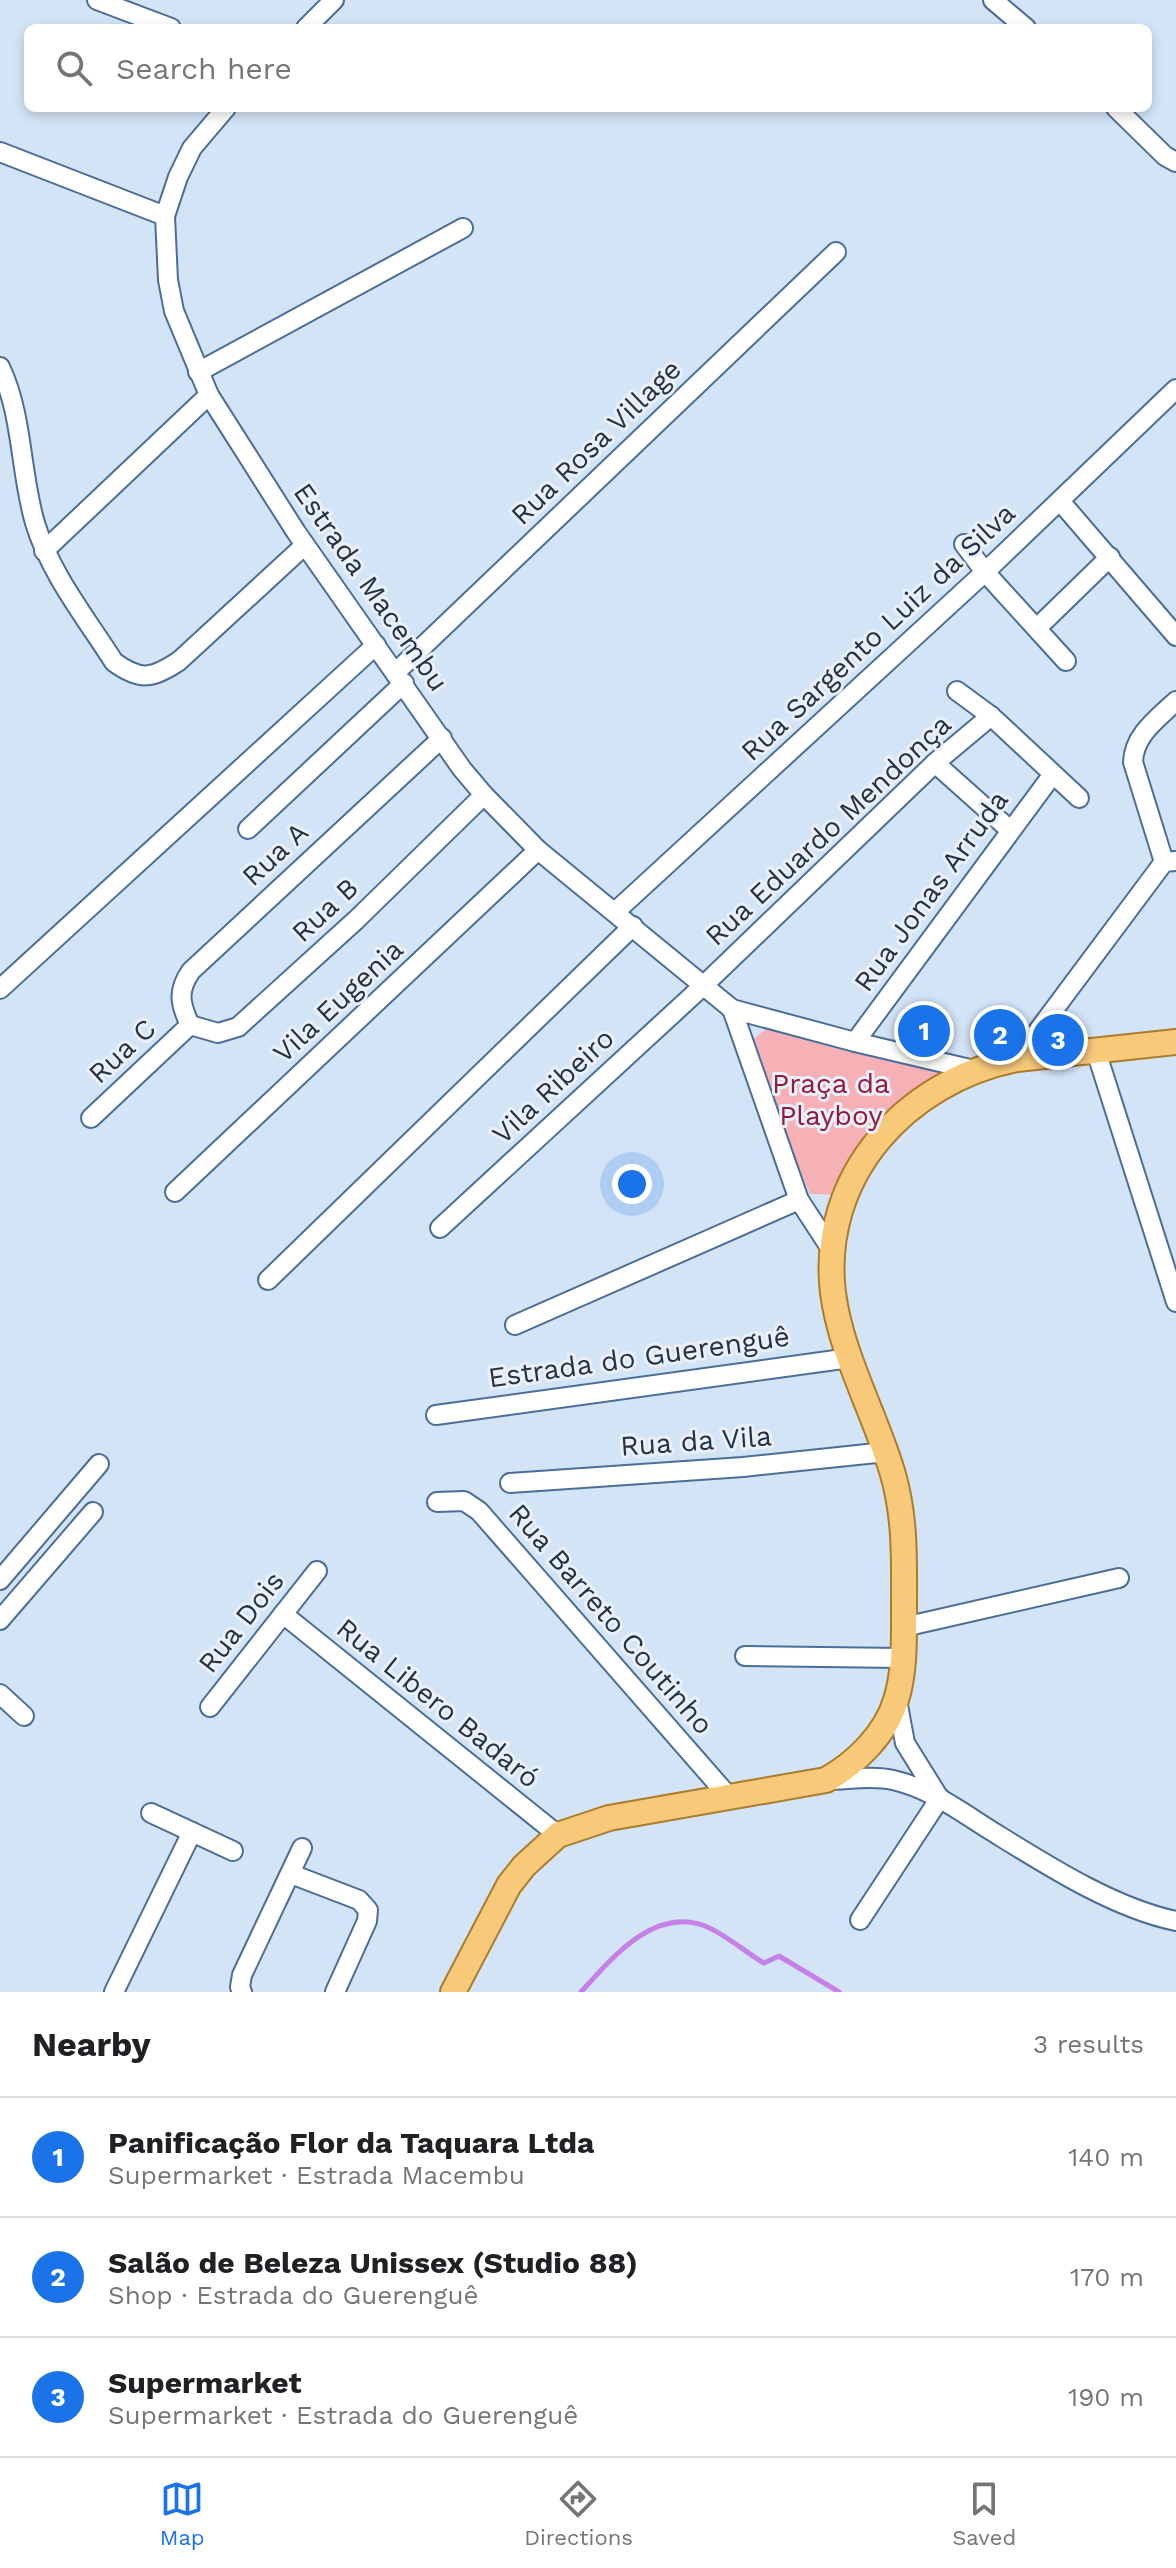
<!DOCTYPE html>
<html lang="en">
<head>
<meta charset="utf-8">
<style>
  :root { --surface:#fff; --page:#f2f2f2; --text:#202124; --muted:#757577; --line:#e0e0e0; --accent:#1a73e8 }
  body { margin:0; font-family:"Work Sans",sans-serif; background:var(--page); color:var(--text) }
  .you { position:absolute; left:632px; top:1184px; width:28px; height:28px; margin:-20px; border:6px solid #fff; border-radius:50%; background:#1a73e8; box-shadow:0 0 0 12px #1a73e833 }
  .badge { display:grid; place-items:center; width:52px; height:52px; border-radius:50%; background:var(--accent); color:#fff; font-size:26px; font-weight:700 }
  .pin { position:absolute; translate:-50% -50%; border:4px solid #fff; box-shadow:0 2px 8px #0006 }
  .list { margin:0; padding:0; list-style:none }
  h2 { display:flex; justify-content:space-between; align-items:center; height:104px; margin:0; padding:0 32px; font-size:34px }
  h2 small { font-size:26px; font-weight:400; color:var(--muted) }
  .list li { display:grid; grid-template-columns:52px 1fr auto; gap:24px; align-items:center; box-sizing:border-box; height:120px; padding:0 32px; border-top:2px solid var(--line) }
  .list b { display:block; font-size:30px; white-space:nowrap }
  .list p { margin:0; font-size:26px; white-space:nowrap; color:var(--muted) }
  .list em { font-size:26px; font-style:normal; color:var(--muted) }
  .icon { flex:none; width:44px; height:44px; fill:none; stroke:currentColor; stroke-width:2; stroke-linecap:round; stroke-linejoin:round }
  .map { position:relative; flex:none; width:1176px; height:1992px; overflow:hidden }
  .search { position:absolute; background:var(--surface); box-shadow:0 4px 12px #0003; left:24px; right:24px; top:24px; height:88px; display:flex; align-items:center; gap:20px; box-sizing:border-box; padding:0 28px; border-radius:12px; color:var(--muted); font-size:30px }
  .sheet { height:464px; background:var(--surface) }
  nav { display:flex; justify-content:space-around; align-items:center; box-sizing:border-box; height:112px; border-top:2px solid var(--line); background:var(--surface); font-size:22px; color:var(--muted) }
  nav a { display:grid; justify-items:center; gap:4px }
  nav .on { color:var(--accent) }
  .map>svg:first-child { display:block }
  .green { fill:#f6b1b7 }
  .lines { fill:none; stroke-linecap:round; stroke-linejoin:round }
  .stream { stroke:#c681e9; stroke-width:5 }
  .minor-casing { stroke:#4b6e98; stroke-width:22 }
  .major-casing { stroke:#aa7d2c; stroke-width:28 }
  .minor { stroke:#fff; stroke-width:18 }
  .major { stroke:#f8c979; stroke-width:24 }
  .labels { text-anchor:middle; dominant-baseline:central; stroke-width:6; stroke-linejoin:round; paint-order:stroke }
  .street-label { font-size:28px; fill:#233244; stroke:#e9f0fa }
  .park-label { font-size:28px; fill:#921a37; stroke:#e9f0fa }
</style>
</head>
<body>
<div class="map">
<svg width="1176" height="1992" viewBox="0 0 1176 1992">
  <rect width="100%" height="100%" fill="#d4e4f7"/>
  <!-- green -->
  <polygon class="green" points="778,1027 958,1072 943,1078 845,1195 810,1194 746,1045 766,1029"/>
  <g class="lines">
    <!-- stream -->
    <path class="stream" d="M581,1992C611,1959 654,1906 705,1926C725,1934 745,1952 764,1963L779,1956L839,1992"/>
    <!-- minor casing -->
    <g class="minor-casing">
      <g id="minor">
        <polyline points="97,0 171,28"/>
        <polyline points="993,0 1026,28"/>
        <polyline points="306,28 334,0"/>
        <polyline points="226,108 192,148 178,177 165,216 168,280 174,311 209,395 296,532 462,769 484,795 538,850 732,1009 855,1042 974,1070"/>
        <polyline points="1116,108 1165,156 1176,162"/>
        <polyline points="0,152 165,216"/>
        <path d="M0,367C23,415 20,472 35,523C50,573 86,618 114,662C140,681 152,679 179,661L305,545"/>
        <polyline points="198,372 463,228"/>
        <polyline points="1060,501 1176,636"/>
        <polyline points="964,544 985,572 1066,661"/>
        <polyline points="44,551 209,395"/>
        <polyline points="1037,628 1110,557"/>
        <polyline points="395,673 836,252"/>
        <polyline points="957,691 991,716 1079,798"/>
        <polyline points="935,763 1010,830"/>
        <polyline points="248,829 404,683"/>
        <path d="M1164,862L1133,762C1134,735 1157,719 1176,701"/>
        <polyline points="615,912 985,572 1176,389"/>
        <polyline points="0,989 376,645"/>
        <polyline points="732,1009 799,1200 833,1252"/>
        <path d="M190,1025C180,1004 177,991 191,971L442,738"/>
        <polyline points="190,1025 218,1033 238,1027 356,920 484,795"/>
        <polyline points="855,1042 1053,774"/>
        <polyline points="1096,1051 1176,1302"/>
        <polyline points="1017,1059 1164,862 1176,861"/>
        <polyline points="91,1118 190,1025"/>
        <polyline points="175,1192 538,850"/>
        <polyline points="440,1228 704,985 935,763 991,716"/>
        <polyline points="268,1280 633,926"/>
        <polyline points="515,1325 799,1200"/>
        <polyline points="436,1415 850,1358"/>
        <polyline points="510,1483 743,1467 886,1452"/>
        <polyline points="437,1502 464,1501 479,1511 730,1798"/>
        <polyline points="0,1580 99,1464"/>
        <polyline points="283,1614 558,1835"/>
        <polyline points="0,1620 93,1512"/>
        <polyline points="904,1627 1119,1578"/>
        <polyline points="745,1656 902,1658"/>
        <polyline points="0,1694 24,1716"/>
        <polyline points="897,1700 905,1743 938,1796"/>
        <polyline points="210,1707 317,1571"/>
        <path d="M826,1780C847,1780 872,1775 893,1780C929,1788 960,1811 990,1830C1045,1864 1113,1908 1176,1921"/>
        <polyline points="151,1813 233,1851"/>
        <polyline points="291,1874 359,1900 368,1910 367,1921 335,1992"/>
        <polyline points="860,1920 940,1798"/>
        <polyline points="114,1992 192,1832"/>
        <polyline points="242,1992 240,1987 242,1975 302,1848"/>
      </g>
    </g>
    <!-- major casing -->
    <g class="major-casing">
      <path id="major" d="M453,1992L509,1885L524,1866L558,1835L609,1818L826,1780C856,1763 886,1734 896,1700C905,1672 904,1638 904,1609C904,1562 906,1517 892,1471C874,1412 841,1354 833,1293C819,1176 906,1081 1017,1059L1176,1042"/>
    </g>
    <!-- minor -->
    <use href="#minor" class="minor"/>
    <!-- major -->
    <use href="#major" class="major"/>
  </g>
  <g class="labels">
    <!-- street labels -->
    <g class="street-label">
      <text transform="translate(596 442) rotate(-44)">Rua Rosa Village</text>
      <text transform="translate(371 587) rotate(55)">Estrada Macembu</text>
      <text transform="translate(878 632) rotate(-43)">Rua Sargento Luiz da Silva</text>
      <text transform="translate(828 830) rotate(-43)">Rua Eduardo Mendonça</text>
      <text transform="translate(275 854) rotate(-43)">Rua A</text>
      <text transform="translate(931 891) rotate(-54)">Rua Jonas Arruda</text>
      <text transform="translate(325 910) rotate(-43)">Rua B</text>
      <text transform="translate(338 1001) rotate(-43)">Vila Eugenia</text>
      <text transform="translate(122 1051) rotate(-43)">Rua C</text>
      <text transform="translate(553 1086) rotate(-43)">Vila Ribeiro</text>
      <text transform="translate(639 1357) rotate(-8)">Estrada do Guerenguê</text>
      <text transform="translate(696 1441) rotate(-4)">Rua da Vila</text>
      <text transform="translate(611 1619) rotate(49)">Rua Barreto Coutinho</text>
      <text transform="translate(241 1622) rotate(-52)">Rua Dois</text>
      <text transform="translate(438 1703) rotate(39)">Rua Libero Badaró</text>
    </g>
    <!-- park labels -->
    <g class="park-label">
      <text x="831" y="1083">Praça da<tspan x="831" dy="32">Playboy</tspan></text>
    </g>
  </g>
</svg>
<div class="you"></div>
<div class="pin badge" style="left:924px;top:1031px">1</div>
<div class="pin badge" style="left:1000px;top:1035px">2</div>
<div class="pin badge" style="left:1058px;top:1040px">3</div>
<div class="search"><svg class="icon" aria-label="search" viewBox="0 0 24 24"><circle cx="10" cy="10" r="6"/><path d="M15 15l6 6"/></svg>Search here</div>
</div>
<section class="sheet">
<h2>Nearby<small>3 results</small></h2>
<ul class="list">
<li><span class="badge">1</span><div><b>Panificação Flor da Taquara Ltda</b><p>Supermarket · Estrada Macembu</p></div><em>140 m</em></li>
<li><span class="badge">2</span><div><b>Salão de Beleza Unissex (Studio 88)</b><p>Shop · Estrada do Guerenguê</p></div><em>170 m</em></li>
<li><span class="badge">3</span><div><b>Supermarket</b><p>Supermarket · Estrada do Guerenguê</p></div><em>190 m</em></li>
</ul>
</section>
<nav>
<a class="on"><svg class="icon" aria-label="map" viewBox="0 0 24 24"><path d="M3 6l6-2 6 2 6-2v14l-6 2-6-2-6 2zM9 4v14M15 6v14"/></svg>Map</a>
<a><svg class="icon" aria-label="directions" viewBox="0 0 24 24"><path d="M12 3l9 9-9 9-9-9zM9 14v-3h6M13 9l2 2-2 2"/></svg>Directions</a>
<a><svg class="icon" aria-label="saved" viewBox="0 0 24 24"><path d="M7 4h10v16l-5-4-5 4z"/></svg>Saved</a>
</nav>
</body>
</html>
